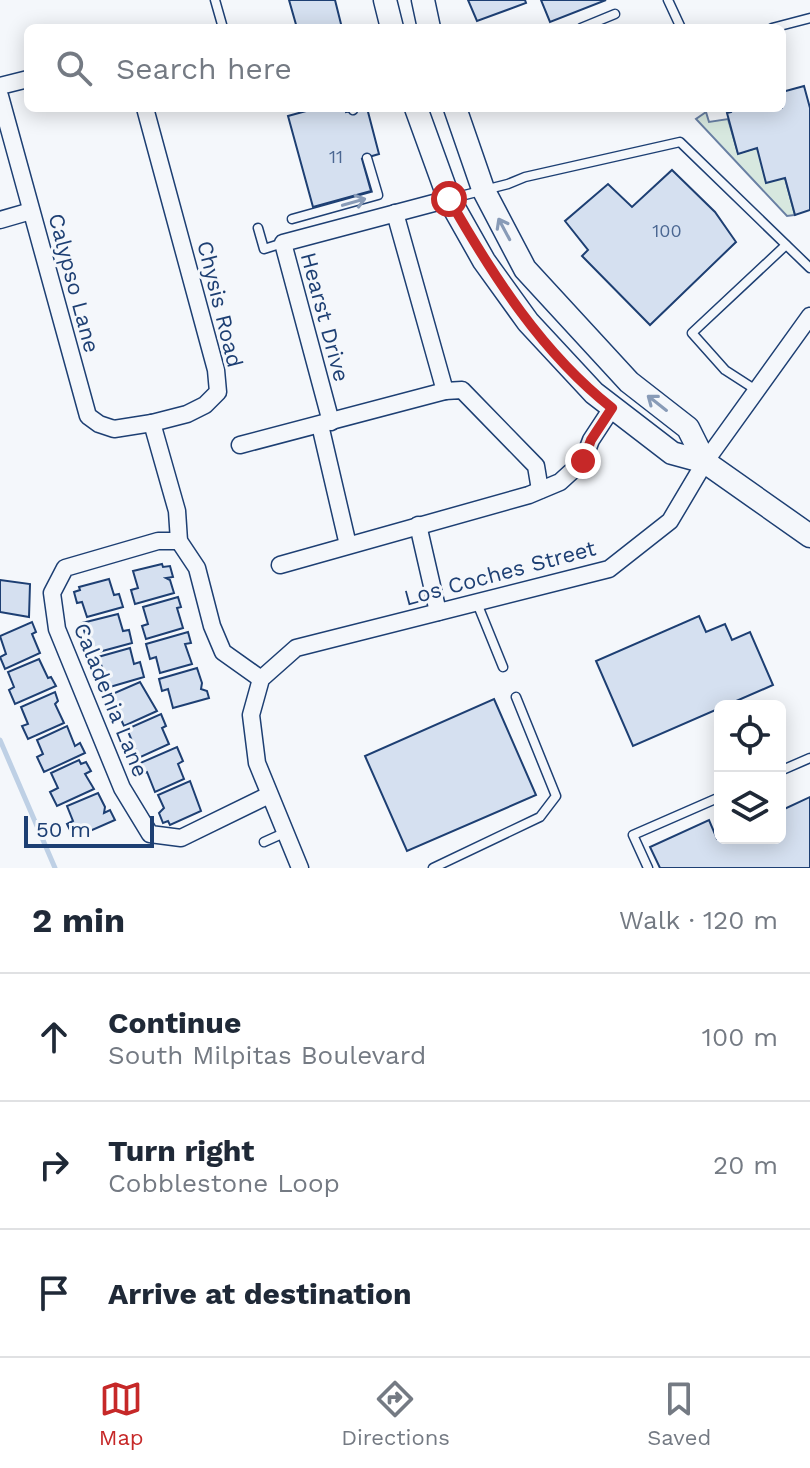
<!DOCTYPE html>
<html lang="en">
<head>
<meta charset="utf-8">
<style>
  :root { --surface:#fff; --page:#f6f6f7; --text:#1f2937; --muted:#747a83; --line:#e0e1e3; --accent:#c62828 }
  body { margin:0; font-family:"Work Sans",sans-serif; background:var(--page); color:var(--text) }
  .controls { position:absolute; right:24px; bottom:24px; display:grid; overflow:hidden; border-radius:12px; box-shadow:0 4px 20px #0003 }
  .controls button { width:72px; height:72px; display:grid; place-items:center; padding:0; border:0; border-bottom:2px solid var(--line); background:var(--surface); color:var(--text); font:40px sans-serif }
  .scale { position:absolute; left:24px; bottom:20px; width:130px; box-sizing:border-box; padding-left:8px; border:4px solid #1d3f73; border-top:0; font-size:22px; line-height:28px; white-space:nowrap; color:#1d3f73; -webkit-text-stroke:6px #f4f7fb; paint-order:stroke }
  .stop { position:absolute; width:24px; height:24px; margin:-18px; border:6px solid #c62828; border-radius:50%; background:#fff }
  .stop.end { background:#c62828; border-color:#fff; box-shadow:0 2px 8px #0008 }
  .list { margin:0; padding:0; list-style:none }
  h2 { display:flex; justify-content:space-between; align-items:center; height:104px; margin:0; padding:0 32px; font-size:34px }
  h2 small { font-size:26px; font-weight:400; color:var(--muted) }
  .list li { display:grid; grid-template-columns:52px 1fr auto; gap:24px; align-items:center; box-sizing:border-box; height:128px; padding:0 32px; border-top:2px solid var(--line) }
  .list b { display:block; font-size:30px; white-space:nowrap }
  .list p { margin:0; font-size:26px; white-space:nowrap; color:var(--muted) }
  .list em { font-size:26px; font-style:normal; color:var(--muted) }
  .icon { flex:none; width:44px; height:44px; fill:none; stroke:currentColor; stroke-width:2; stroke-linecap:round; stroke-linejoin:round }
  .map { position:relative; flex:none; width:810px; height:868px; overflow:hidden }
  .search { position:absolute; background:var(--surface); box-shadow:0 4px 20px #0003; left:24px; right:24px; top:24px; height:88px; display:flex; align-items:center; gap:20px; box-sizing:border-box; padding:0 28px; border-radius:12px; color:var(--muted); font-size:30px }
  .sheet { height:488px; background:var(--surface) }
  nav { display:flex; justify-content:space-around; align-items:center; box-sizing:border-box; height:112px; border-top:2px solid var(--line); background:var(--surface); font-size:22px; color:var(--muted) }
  nav a { display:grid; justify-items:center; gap:4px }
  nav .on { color:var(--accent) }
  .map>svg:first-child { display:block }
  .green { fill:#d7e8df; stroke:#687fa3; stroke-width:2 }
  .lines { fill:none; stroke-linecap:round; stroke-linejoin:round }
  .stream { stroke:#bed0e5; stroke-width:5 }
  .building { fill:#d5e0f0; stroke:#1d3f73; stroke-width:2 }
  .lane-casing { stroke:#1d3f73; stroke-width:11 }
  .street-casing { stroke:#1d3f73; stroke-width:19 }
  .secondary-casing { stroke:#1d3f73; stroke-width:25 }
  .lane { stroke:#f4f7fb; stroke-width:8 }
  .street { stroke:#f4f7fb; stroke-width:16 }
  .secondary { stroke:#f4f7fb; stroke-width:22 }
  .oneway { stroke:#889bb7 }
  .route { stroke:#c62828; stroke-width:10 }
  .labels { text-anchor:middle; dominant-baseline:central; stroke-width:6; stroke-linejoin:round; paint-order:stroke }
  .number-label { font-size:18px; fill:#4b6792 }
  .street-label { font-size:22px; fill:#1d3f73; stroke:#f4f7fb }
</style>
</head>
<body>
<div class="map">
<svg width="810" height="868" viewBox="0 0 810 868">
  <rect width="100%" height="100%" fill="#f4f7fb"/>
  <!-- green -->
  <polygon class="green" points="706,112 709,122 728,119 738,153 757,148 785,178 795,215 787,216 696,119"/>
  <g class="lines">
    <!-- stream -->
    <polyline class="stream" points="0,740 55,868"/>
  </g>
  <!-- building -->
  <g class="building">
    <polygon points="289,0 335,0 342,28 297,28"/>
    <polygon points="468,0 525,0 526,3 477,21"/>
    <polygon points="541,0 606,0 550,22"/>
    <polygon points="804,86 810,108 810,210 795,215 785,178 766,183 757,148 738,154 727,113 731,112 730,108 782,108 782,92"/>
    <polygon points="317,108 345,108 346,112 367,108 379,154 362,159 371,191 313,207 288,116"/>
    <polygon points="672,170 715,212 736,242 650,325 582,256 588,250 565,221 608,184 632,207"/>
    <polygon points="162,564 163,567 170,566 173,577 166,578 170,580 174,593 135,604 131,590 138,588 133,571"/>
    <polygon points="109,579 114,595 119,594 123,607 87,617 82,602 77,603 74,592 80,590 79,587"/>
    <polygon points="0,580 30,584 29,617 0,612"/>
    <polygon points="178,597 181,607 177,608 183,628 146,639 142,626 148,624 143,607"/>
    <polygon points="118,614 123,631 129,630 132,643 95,653 90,638 91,632 85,634 82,623"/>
    <polygon points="699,616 706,632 725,624 732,640 750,632 773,685 633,746 596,661"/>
    <polygon points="32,622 36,632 32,634 40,653 5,669 0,657 6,654 0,636"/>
    <polygon points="188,632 191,643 185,644 192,664 160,673 156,657 150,659 146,644"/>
    <polygon points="130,648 134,664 140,662 144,677 103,689 100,679 106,677 98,657"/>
    <polygon points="39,659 48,678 51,677 56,686 15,704 9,690 14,687 8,672"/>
    <polygon points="197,668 202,683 201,689 207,691 209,698 173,708 168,689 162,691 159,679"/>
    <polygon points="140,682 157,711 124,726 117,711 112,713 107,702 112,700 110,695"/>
    <polygon points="55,692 58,701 55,704 64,723 28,739 22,726 28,724 21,707"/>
    <polygon points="494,699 536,795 407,851 365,756"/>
    <polygon points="161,714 166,726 162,728 169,744 134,760 130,751 135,748 127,729"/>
    <polygon points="67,726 75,746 80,743 85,753 44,772 37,757 43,754 37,740"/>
    <polygon points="177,747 183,761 178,764 184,779 155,792 147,772 142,774 138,764"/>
    <polygon points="79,760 81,764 86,762 91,771 85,774 94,789 57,806 50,792 58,788 51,773"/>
    <polygon points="190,781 201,811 170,825 168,821 163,823 159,813 164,808 158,795"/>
    <polygon points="98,793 105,807 104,813 110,810 115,820 74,838 67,824 73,821 67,806"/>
    <polygon points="810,797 810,868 660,868 650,847 709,820 717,839 780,838 780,811"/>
  </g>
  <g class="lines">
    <!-- lane casing -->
    <g class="lane-casing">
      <g id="lane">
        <polyline points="215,0 223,28"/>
        <polyline points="668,0 681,28"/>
        <polyline points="581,28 615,14"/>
        <polyline points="772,28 810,18"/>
        <polyline points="352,108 353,110"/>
        <polyline points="453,198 508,184 525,177 680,142 810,268"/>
        <polyline points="292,219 378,195 367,158"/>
        <polyline points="258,228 264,249 283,243"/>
        <polyline points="756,390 725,370 692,333 786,245"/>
        <polyline points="477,603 503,667"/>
        <polyline points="780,771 810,758"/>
        <polyline points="264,842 284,833"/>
        <polyline points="433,868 540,817 556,796 516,697"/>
        <polyline points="648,868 633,835 720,797"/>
      </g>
    </g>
    <!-- street casing -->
    <g class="street-casing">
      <g id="street">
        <polyline points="0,86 28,79"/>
        <polyline points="0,96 88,416 99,424 114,429 152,423 187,414 205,405 218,392 216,370 145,108"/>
        <polyline points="395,213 445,391"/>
        <polyline points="0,220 31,211"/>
        <polyline points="331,422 283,243 449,199"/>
        <polyline points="152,423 177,511 179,541 197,568 212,626 223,652 261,679"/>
        <polyline points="320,425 348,545"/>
        <polyline points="240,445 445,391 462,390 536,466 540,490"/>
        <polyline points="418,525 438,612"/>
        <polyline points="179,541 158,541 65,568 52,593 57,629 122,788 150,834 181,838 269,795"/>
        <polyline points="280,565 529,495 560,482 583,461 591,440 612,408"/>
        <polyline points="300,868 257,763 251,715 261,679 296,648 609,569 670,521 705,462 810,316"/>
      </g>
    </g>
    <!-- secondary casing -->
    <g class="secondary-casing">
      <g id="secondary">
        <polyline points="385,0 392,28"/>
        <polyline points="423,0 429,28"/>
        <polyline points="416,108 449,199 484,261 528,322 594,393 672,453 705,462 810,536"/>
        <polyline points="455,108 483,189 525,269 629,382 688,428 705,462"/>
      </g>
    </g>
    <!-- lane -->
    <use href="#lane" class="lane"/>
    <!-- street -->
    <use href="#street" class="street"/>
    <!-- secondary -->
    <use href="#secondary" class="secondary"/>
  </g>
  <!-- one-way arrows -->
  <defs><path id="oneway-shaft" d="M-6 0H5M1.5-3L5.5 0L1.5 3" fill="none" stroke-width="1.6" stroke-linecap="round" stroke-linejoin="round" transform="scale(2)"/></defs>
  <g class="oneway">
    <use href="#oneway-shaft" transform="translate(354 202) rotate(-16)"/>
    <use href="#oneway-shaft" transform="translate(504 229) rotate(-118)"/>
    <use href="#oneway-shaft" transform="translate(657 403) rotate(-142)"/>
  </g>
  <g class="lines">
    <!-- route -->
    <path class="route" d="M449,199C493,276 542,353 612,408L591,440L583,461"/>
  </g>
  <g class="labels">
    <!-- number labels -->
    <g class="number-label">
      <text x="336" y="156">11</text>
      <text x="667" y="230">100</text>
    </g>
    <!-- street labels -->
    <g class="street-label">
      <text transform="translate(74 283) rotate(75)">Calypso Lane</text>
      <text transform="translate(220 304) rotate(76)">Chysis Road</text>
      <text transform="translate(325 317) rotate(75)">Hearst Drive</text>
      <text transform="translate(500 573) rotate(-15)">Los Coches Street</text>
      <text transform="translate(111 700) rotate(68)">Caladenia Lane</text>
    </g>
  </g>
</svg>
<div class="controls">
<button><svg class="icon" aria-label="locate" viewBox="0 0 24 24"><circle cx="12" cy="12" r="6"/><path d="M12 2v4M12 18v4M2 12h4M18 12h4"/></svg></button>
<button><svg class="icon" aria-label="layers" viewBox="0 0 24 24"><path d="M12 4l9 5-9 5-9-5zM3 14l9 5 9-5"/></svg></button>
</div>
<div class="scale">50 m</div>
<div class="stop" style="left:449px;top:199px"></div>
<div class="stop end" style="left:583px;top:461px"></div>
<div class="search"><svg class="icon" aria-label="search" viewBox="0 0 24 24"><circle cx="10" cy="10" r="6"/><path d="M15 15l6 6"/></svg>Search here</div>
</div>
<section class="sheet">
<h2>2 min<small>Walk · 120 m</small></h2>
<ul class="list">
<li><svg class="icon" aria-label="ahead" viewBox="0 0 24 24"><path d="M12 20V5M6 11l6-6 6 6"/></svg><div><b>Continue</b><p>South Milpitas Boulevard</p></div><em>100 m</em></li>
<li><svg class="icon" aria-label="right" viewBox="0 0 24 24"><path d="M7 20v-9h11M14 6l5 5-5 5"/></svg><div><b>Turn right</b><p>Cobblestone Loop</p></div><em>20 m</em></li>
<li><svg class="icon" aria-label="arrive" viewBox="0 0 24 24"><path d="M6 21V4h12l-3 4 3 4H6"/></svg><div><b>Arrive at destination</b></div></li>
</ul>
</section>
<nav>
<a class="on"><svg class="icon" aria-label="map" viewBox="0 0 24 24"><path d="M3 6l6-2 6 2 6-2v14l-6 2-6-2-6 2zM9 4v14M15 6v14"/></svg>Map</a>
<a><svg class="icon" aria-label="directions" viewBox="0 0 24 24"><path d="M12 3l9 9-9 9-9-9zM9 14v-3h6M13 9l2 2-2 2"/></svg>Directions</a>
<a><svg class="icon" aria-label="saved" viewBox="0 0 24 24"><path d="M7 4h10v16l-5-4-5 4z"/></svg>Saved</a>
</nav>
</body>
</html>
